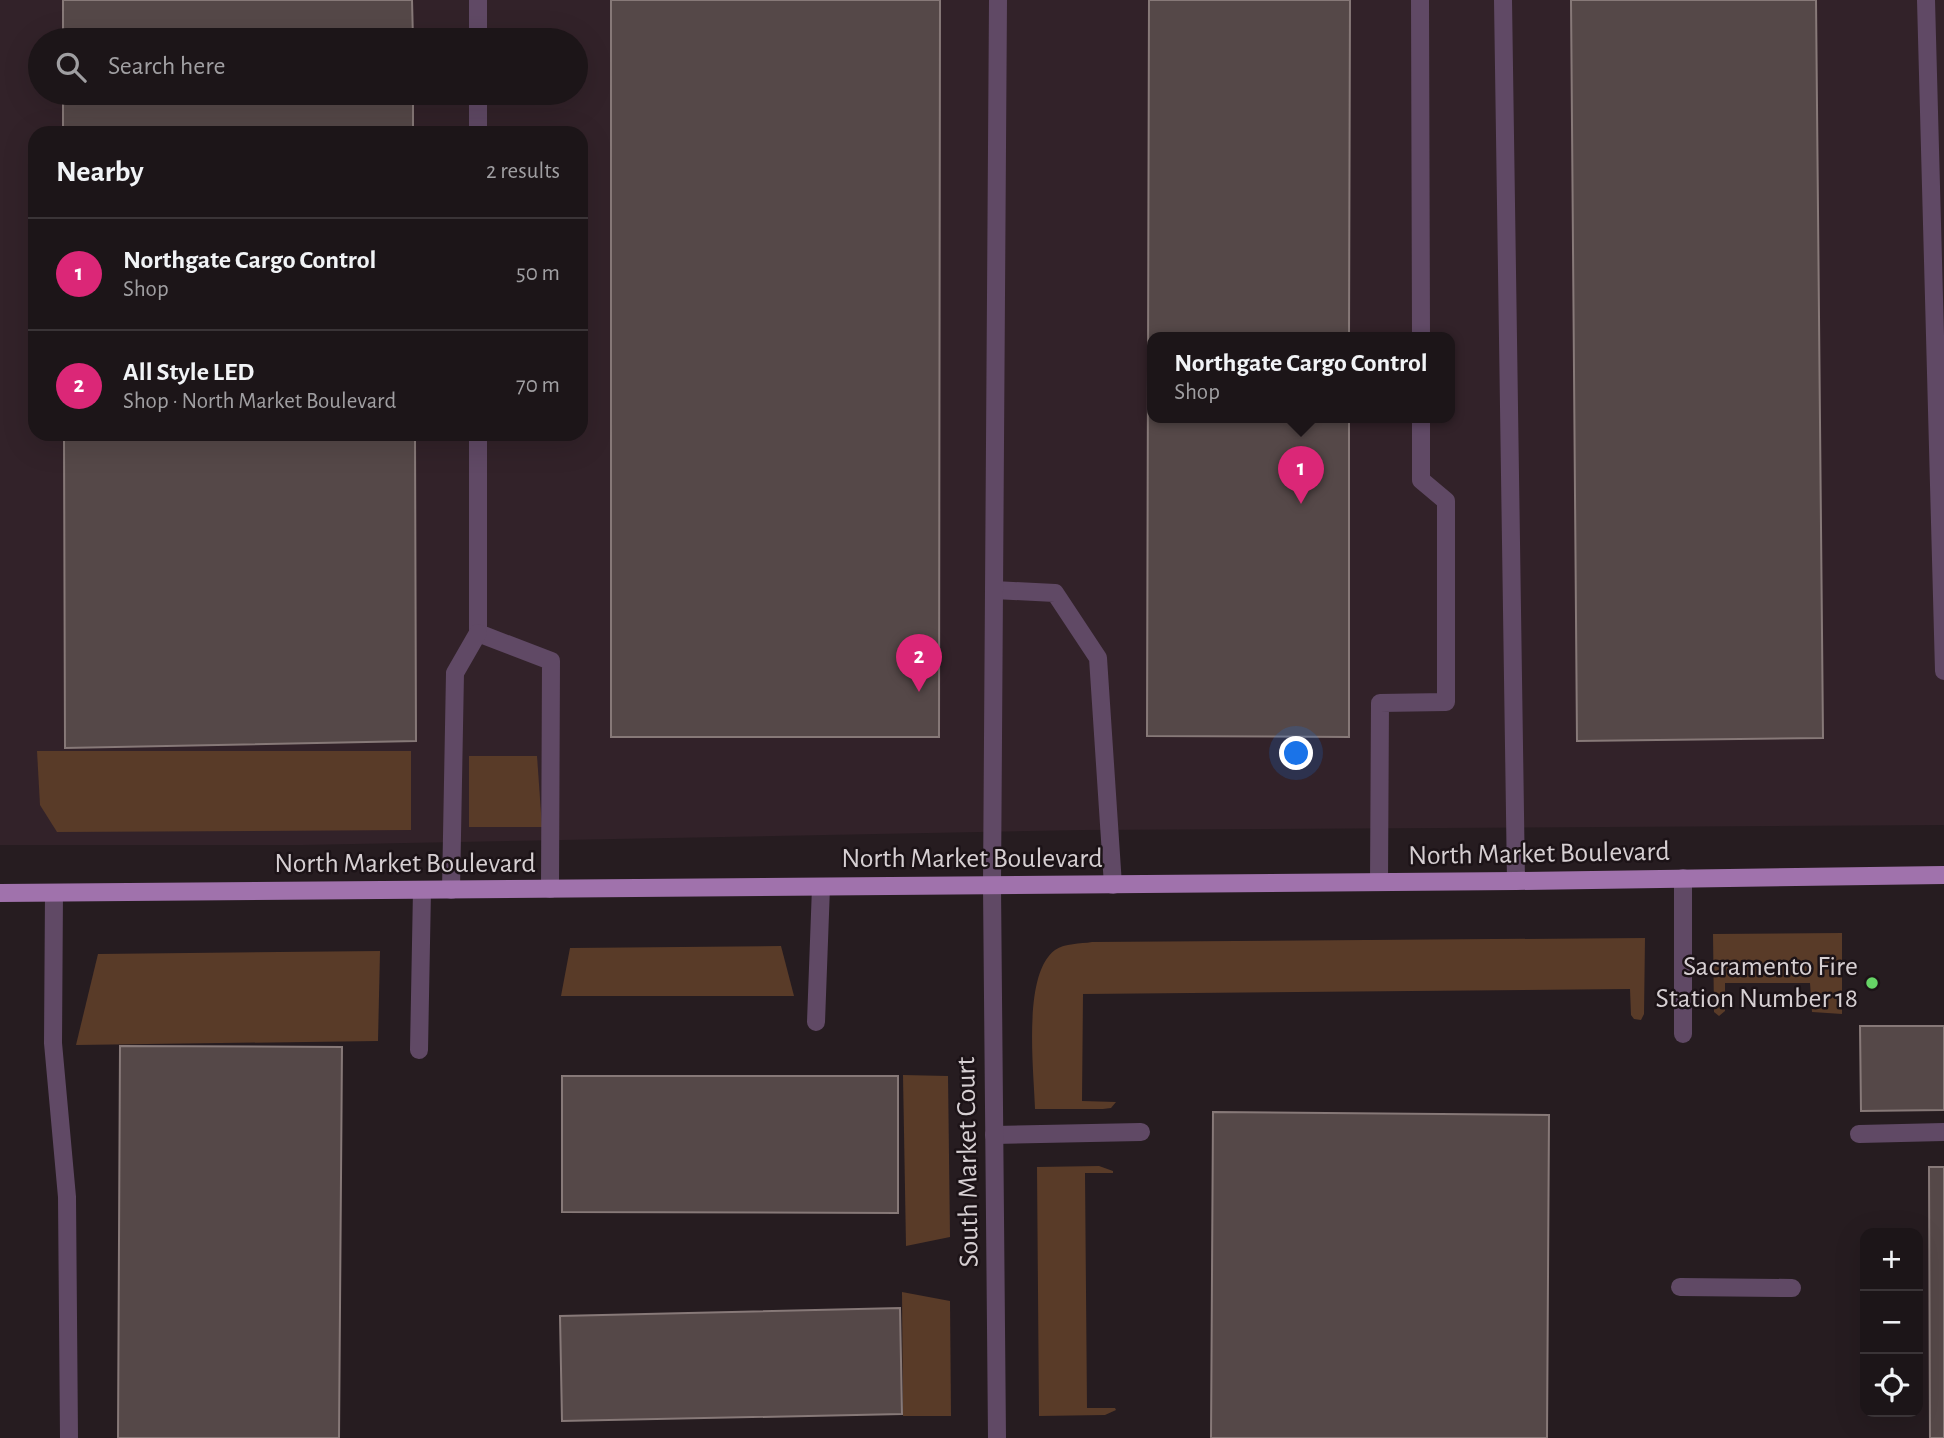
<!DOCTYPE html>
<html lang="en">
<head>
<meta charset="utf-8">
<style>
  :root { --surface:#1c1518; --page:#292225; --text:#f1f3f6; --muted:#a09fa2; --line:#3a3437; --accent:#db2777 }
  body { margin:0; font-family:"Alegreya Sans",sans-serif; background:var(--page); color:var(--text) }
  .controls { position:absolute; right:21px; bottom:21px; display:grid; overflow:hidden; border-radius:14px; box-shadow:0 7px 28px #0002 }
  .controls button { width:63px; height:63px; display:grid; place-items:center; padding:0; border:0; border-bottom:2px solid var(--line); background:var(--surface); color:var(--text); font:35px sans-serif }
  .you { position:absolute; left:1297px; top:754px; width:24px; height:24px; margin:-18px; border:5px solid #fff; border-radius:50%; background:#1a73e8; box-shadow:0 0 0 10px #1a73e833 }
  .badge { display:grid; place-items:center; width:46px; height:46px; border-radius:50%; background:var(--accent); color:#fff; font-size:23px; font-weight:700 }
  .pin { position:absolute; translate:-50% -58px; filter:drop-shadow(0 2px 4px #0008) }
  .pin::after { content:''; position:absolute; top:37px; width:24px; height:21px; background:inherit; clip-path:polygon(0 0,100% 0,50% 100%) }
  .popup { position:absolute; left:1147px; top:332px; width:308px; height:91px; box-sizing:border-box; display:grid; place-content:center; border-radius:14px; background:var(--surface); filter:drop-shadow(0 2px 5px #0005); font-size:23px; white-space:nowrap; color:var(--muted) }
  .popup b { font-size:26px; color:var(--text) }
  .popup::after { content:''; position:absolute; left:50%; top:100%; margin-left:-14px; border:14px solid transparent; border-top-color:var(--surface) }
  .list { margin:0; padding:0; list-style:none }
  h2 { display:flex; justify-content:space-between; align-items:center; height:91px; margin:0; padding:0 28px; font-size:30px }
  h2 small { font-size:23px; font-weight:400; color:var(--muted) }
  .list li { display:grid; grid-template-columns:46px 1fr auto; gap:21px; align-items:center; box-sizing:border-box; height:112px; padding:0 28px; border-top:2px solid var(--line) }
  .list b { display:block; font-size:26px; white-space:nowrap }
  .list p { margin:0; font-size:23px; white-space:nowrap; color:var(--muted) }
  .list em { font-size:23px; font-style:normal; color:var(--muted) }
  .icon { flex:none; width:38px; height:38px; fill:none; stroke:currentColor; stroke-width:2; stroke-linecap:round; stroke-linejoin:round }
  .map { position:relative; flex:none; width:1944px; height:1438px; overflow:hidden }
  .search { position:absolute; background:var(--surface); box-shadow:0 7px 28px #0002; left:28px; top:28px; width:560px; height:77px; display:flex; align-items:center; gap:18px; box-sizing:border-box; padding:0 24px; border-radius:38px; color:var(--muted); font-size:26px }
  .panel { position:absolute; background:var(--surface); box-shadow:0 7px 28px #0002; left:28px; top:126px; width:560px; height:315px; border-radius:21px }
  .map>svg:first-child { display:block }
  .built { fill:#322229; fill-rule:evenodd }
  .green { fill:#593b28 }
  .building { fill:#554848; stroke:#877978; stroke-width:2 }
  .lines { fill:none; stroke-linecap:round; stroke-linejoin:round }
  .minor { stroke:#604965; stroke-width:18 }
  .major { stroke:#a072ac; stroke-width:18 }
  .poi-dot { fill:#66d466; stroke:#1c1317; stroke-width:2.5 }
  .labels { text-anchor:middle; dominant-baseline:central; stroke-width:5; stroke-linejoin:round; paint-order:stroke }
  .street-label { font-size:28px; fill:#d6cfd2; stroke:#1c1317 }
  .poi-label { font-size:28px; fill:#d6cfd2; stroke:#1c1317; text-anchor:end }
</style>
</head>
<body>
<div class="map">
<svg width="1944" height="1438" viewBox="0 0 1944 1438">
  <rect width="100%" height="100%" fill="#261c20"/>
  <!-- built -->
  <path class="built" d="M0,0H1944V825L1084,830L303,845H0ZM40,40H576V93H40ZM35,133H581V434H35ZM1152,338H1450V418H1152Z"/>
  <!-- green -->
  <g class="green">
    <polygon points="37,751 411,751 411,830 57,832 40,805"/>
    <polygon points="469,756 537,756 542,827 469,827"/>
    <polygon points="1842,933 1842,1014 1812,1012 1810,983 1725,983 1725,1011 1719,1016 1714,1012 1713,934"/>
    <path d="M1645,938L1644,1014L1641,1020L1634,1019L1631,1015L1630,989L1083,994L1082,1101L1116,1102L1111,1108L1103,1109H1035C1034,1071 1022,974 1055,950C1065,943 1080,944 1092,942Z"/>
    <polygon points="781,946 794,996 561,996 570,948"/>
    <polygon points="380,951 378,1041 76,1045 98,954"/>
    <polygon points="903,1075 948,1076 950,1237 906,1246"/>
    <polygon points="1099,1166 1113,1171 1113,1173 1085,1173 1087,1408 1115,1408 1116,1410 1105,1415 1039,1416 1037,1167"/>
    <polygon points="902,1292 950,1301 951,1416 903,1416"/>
  </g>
  <!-- building -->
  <g class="building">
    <polygon points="63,0 412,0 413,40 63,40"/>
    <polygon points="611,0 940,0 939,737 611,737"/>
    <polygon points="1149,0 1350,0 1349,338 1152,338 1152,418 1349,418 1349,737 1147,736"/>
    <polygon points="1571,0 1816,0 1823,738 1577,741"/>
    <rect x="63" y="93" width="350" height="40"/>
    <polygon points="64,434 415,434 416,741 65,748"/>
    <polygon points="1860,1026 1944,1026 1944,1110 1861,1111"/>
    <polygon points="120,1046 342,1047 339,1438 118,1438"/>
    <polygon points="562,1076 898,1076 898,1213 562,1212"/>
    <polygon points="1213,1112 1549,1115 1547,1438 1211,1438"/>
    <polygon points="1929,1167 1944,1167 1944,1438 1930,1438"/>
    <polygon points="900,1308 902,1414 562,1421 560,1316"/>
  </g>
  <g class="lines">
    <!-- minor -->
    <g class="minor">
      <polyline points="478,0 478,40"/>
      <polyline points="1420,0 1421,338"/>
      <polyline points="1503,0 1516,881"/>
      <polyline points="1926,0 1944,671"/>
      <polyline points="478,93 478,133"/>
      <polyline points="478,434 478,633 551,661 550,889"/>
      <polyline points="994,590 1055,593 1098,658 1113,885"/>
      <polyline points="1379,882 1380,703 1446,702 1446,501 1421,480 1421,418"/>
      <polyline points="451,890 455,673 478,633"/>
      <polyline points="54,893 53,1043 67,1197 69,1438"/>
      <polyline points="816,1022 821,887"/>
      <polyline points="1683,1034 1683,878"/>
      <polyline points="419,1050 422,890"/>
      <polyline points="1859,1134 1944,1132"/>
      <polyline points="994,1135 1141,1132"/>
      <polyline points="1680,1287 1792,1288"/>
      <polyline points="997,1438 992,886 998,0"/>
    </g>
    <!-- major -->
    <polyline class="major" points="0,893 1516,881 1944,875"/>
  </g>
  <!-- markers -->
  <circle class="poi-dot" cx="1872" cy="983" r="7"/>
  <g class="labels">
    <!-- street labels -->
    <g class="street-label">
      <text transform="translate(1539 854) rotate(-1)">North Market Boulevard</text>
      <text x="972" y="859">North Market Boulevard</text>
      <text x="405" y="864">North Market Boulevard</text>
      <text transform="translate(968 1162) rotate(-91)">South Market Court</text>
    </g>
    <!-- poi labels -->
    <g class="poi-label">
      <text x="1858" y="967">Sacramento Fire<tspan x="1858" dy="32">Station Number 18</tspan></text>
    </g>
  </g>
</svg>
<div class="controls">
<button>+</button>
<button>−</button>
<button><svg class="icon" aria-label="locate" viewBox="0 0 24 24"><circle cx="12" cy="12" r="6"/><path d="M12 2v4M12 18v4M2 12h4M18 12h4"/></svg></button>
</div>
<div class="you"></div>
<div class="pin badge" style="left:1301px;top:504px">1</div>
<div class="popup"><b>Northgate Cargo Control</b>Shop</div>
<div class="pin badge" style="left:919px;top:692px">2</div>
<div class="search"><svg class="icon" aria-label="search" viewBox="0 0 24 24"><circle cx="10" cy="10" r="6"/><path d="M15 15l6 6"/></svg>Search here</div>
<section class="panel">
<h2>Nearby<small>2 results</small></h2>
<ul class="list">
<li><span class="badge">1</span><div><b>Northgate Cargo Control</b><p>Shop</p></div><em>50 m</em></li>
<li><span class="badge">2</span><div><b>All Style LED</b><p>Shop · North Market Boulevard</p></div><em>70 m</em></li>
</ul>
</section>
</div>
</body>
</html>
